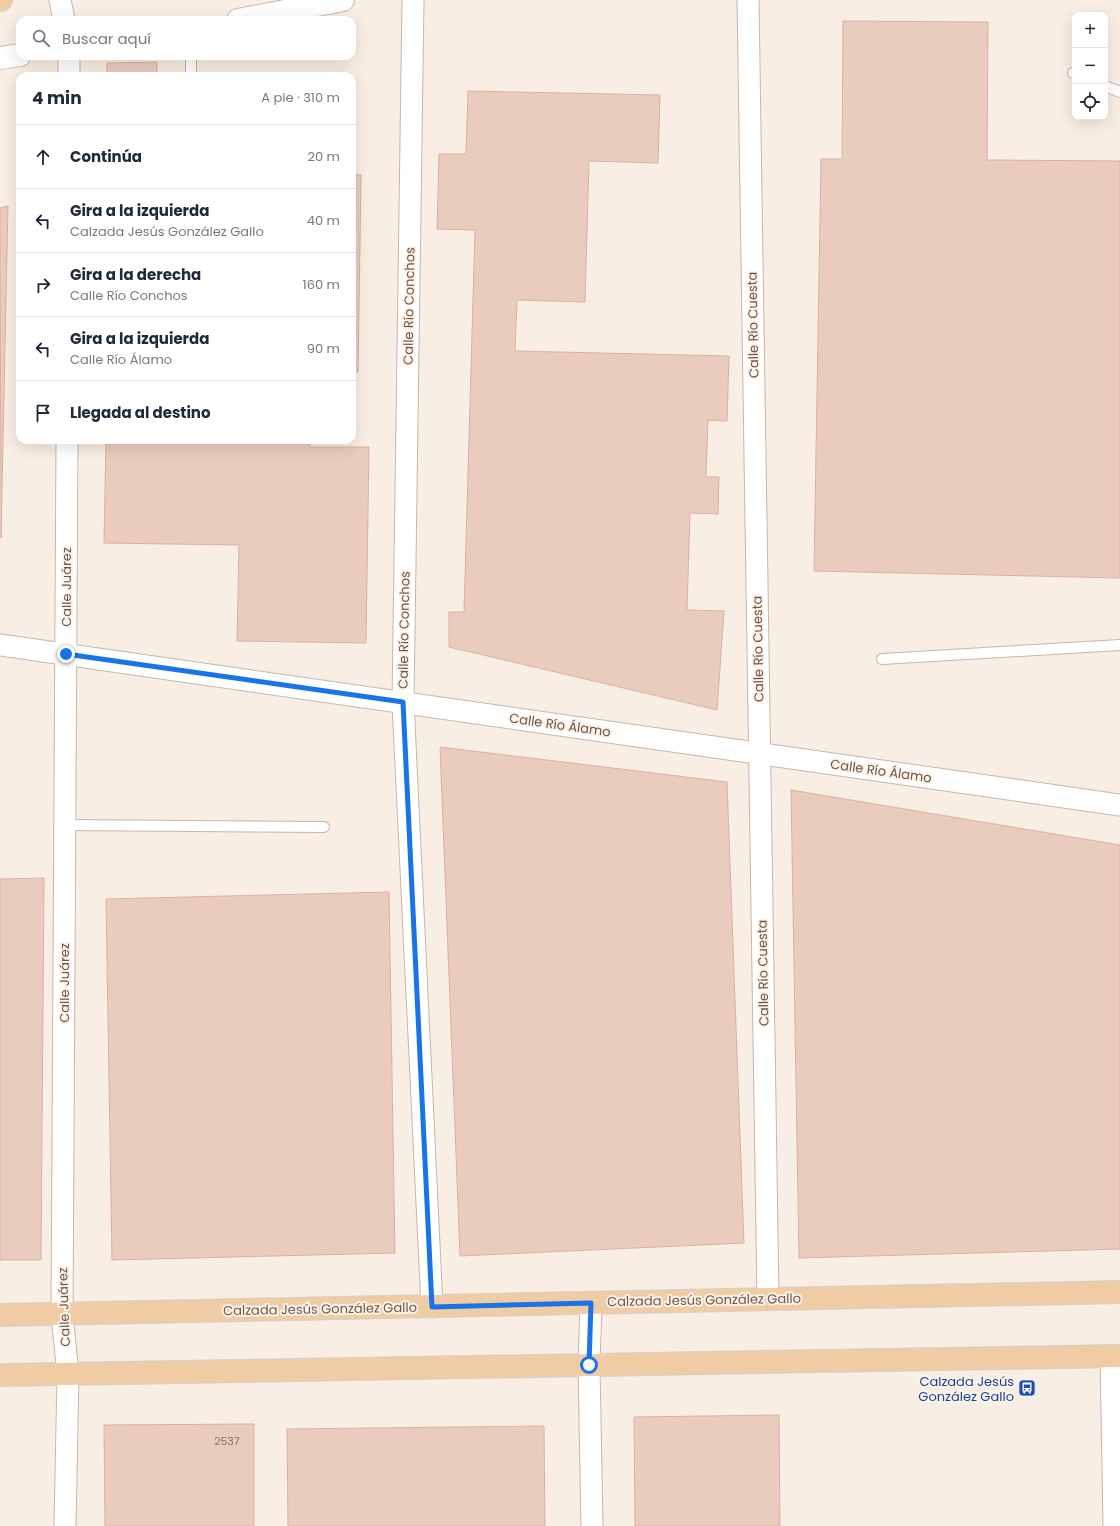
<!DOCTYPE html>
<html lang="es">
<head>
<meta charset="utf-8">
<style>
  :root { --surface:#fff; --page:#f2f2f3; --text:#1f2937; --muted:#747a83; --line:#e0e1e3 }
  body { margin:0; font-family:Poppins,sans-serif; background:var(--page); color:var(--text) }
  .controls { position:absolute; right:12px; top:12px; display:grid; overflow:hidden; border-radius:8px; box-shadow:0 4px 16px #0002 }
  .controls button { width:36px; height:36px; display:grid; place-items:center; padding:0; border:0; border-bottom:1px solid var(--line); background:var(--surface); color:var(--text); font:20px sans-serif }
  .stop { position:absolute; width:12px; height:12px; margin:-9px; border:3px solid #1a73e8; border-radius:50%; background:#fff }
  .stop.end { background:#1a73e8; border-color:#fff; box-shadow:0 1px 4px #0008 }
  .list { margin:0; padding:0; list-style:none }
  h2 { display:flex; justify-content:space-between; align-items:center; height:52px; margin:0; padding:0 16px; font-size:17px }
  h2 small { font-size:13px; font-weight:400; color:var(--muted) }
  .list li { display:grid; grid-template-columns:26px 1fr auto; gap:12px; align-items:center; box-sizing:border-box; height:64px; padding:0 16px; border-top:1px solid var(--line) }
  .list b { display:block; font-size:15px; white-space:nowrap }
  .list p { margin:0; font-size:13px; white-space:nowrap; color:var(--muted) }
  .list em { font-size:13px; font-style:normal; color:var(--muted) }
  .icon { flex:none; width:22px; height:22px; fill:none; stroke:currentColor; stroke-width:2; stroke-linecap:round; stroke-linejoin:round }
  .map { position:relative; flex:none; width:1120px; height:1526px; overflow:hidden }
  .search { position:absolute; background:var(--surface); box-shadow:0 4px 16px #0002; left:16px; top:16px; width:340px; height:44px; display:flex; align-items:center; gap:10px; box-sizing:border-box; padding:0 14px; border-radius:12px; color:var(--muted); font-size:15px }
  .panel { position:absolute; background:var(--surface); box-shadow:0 4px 16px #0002; left:16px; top:72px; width:340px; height:372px; border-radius:12px }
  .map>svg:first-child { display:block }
  .building { fill:#eaccbe; stroke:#dbb1a1 }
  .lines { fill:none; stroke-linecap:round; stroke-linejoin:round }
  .lane-casing { stroke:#c8b5ab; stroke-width:12 }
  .street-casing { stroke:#c8b5ab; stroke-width:23 }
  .secondary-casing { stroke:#cdb7ac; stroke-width:24 }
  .primary-casing { stroke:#d6cfcd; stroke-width:24 }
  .lane { stroke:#fff; stroke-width:10 }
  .street { stroke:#fff; stroke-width:21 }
  .secondary { stroke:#fff; stroke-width:22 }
  .primary { stroke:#efcca3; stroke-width:22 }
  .route { stroke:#1a73e8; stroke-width:5 }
  .labels { text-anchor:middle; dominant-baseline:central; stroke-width:4; stroke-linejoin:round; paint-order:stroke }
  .number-label { font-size:11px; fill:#8c7368 }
  .street-label { font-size:13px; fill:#6d554c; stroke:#fcf3e8 }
  .transit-label { font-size:13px; fill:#164399; stroke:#fcf3e8; text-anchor:end }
</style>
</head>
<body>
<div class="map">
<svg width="1120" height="1526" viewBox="0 0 1120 1526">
  <rect width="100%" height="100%" fill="#f9eee3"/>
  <!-- building -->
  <g class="building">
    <polygon points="843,21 988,22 987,160 1120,161 1120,578 814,571 821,159 842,159"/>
    <polygon points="157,62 157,76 107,76 107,63"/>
    <polygon points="468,91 660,95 658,163 589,161 585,302 517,300 515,351 729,356 727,421 708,420 706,477 719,477 718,514 690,513 687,610 724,611 717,710 449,647 449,612 464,612 475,230 437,229 439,154 466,154"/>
    <polygon points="352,175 361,175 358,372 352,372"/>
    <polygon points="8,206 1,538 0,208"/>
    <polygon points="106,440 310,440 310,447 369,447 366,643 237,641 239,545 104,543"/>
    <polygon points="440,747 727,782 744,1243 460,1256"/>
    <polygon points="791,790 1120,845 1120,1249 799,1258"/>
    <polygon points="44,878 41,1260 0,1260 0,879"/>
    <polygon points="389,892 395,1253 112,1260 106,899"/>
    <polygon points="779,1415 780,1526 635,1526 634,1417"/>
    <polygon points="254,1424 254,1526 105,1526 104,1425"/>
    <polygon points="544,1426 545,1526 288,1526 287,1429"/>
  </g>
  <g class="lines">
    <!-- lane casing -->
    <g class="lane-casing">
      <g id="lane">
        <polyline points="1073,73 1075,74"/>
        <polyline points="191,76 191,56"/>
        <polyline points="1105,86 1120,92"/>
        <polyline points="882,659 1120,645"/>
        <polyline points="64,825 324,827"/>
      </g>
    </g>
    <!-- street casing -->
    <g class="street-casing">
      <g id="street">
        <polyline points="60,0 64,20"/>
        <polyline points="413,0 403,702 432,1307"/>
        <polyline points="748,0 768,1299"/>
        <polyline points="69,76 69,56"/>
        <polyline points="0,645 1120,805"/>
        <polyline points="591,1303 589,1365 592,1526"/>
        <polyline points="1111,1356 1114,1526"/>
        <polyline points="65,1526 68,1374 62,1315 67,440"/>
      </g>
    </g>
    <!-- secondary casing -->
    <g class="secondary-casing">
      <g id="secondary">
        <polyline points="238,20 343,0"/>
        <polyline points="0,58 20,55"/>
      </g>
    </g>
    <!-- primary casing -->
    <g class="primary-casing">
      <g id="primary">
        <polyline points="0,0 1,0"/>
        <polyline points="0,1315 1120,1292"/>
        <polyline points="0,1375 1120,1356"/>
      </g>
    </g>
    <!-- lane -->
    <use href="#lane" class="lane"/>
    <!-- street -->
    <use href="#street" class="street"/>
    <!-- secondary -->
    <use href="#secondary" class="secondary"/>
    <!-- primary -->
    <use href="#primary" class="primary"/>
  </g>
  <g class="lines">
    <!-- route -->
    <polyline class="route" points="66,654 403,702 432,1307 591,1303 589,1365"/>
  </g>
  <!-- icons -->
  <defs>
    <g id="bus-square" transform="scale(0.9)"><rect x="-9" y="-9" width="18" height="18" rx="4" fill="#1a4fb4" stroke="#fcf3e8"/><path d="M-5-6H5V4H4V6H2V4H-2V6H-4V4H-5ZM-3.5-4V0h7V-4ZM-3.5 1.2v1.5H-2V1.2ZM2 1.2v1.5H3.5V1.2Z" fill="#fff"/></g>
  </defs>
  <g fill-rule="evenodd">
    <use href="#bus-square" x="1027" y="1388"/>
  </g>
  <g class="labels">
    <!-- number labels -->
    <g class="number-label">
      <text x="227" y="1441">2537</text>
    </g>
    <!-- street labels -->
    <g class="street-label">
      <text transform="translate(409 306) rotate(-89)">Calle Río Conchos</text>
      <text transform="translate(753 325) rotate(-91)">Calle Río Cuesta</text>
      <text transform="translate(66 587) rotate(-90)">Calle Juárez</text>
      <text transform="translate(404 630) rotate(-89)">Calle Río Conchos</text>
      <text transform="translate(758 649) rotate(-91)">Calle Río Cuesta</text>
      <text transform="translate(560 725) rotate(8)">Calle Río Álamo</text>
      <text transform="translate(881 771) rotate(8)">Calle Río Álamo</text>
      <text transform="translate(763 973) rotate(-91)">Calle Río Cuesta</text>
      <text transform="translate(64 983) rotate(-90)">Calle Juárez</text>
      <text transform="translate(704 1300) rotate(-1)">Calzada Jesús González Gallo</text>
      <text transform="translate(64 1307) rotate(-92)">Calle Juárez</text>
      <text transform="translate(320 1309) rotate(-1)">Calzada Jesús González Gallo</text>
    </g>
    <!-- transit labels -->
    <g class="transit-label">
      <text x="1014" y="1381">Calzada Jesús<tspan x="1014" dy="15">González Gallo</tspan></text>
    </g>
  </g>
</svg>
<div class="controls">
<button>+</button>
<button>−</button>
<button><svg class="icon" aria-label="locate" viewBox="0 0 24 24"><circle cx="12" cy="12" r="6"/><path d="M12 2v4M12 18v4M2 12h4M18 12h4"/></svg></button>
</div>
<div class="stop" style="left:589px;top:1365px"></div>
<div class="stop end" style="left:66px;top:654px"></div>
<div class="search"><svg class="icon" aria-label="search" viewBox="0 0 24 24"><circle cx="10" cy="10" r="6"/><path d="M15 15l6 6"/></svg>Buscar aquí</div>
<section class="panel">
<h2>4 min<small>A pie · 310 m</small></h2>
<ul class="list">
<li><svg class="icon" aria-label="ahead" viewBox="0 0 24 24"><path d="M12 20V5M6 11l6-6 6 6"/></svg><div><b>Continúa</b></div><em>20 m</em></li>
<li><svg class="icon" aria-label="left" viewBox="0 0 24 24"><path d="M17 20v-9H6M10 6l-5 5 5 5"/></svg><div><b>Gira a la izquierda</b><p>Calzada Jesús González Gallo</p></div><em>40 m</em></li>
<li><svg class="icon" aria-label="right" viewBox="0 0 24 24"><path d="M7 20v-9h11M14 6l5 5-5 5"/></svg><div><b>Gira a la derecha</b><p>Calle Río Conchos</p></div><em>160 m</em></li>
<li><svg class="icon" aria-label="left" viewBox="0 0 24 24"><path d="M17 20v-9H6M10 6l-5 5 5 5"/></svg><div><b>Gira a la izquierda</b><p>Calle Río Álamo</p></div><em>90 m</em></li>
<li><svg class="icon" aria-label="arrive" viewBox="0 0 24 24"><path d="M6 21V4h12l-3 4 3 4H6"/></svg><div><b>Llegada al destino</b></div></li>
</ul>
</section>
</div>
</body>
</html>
